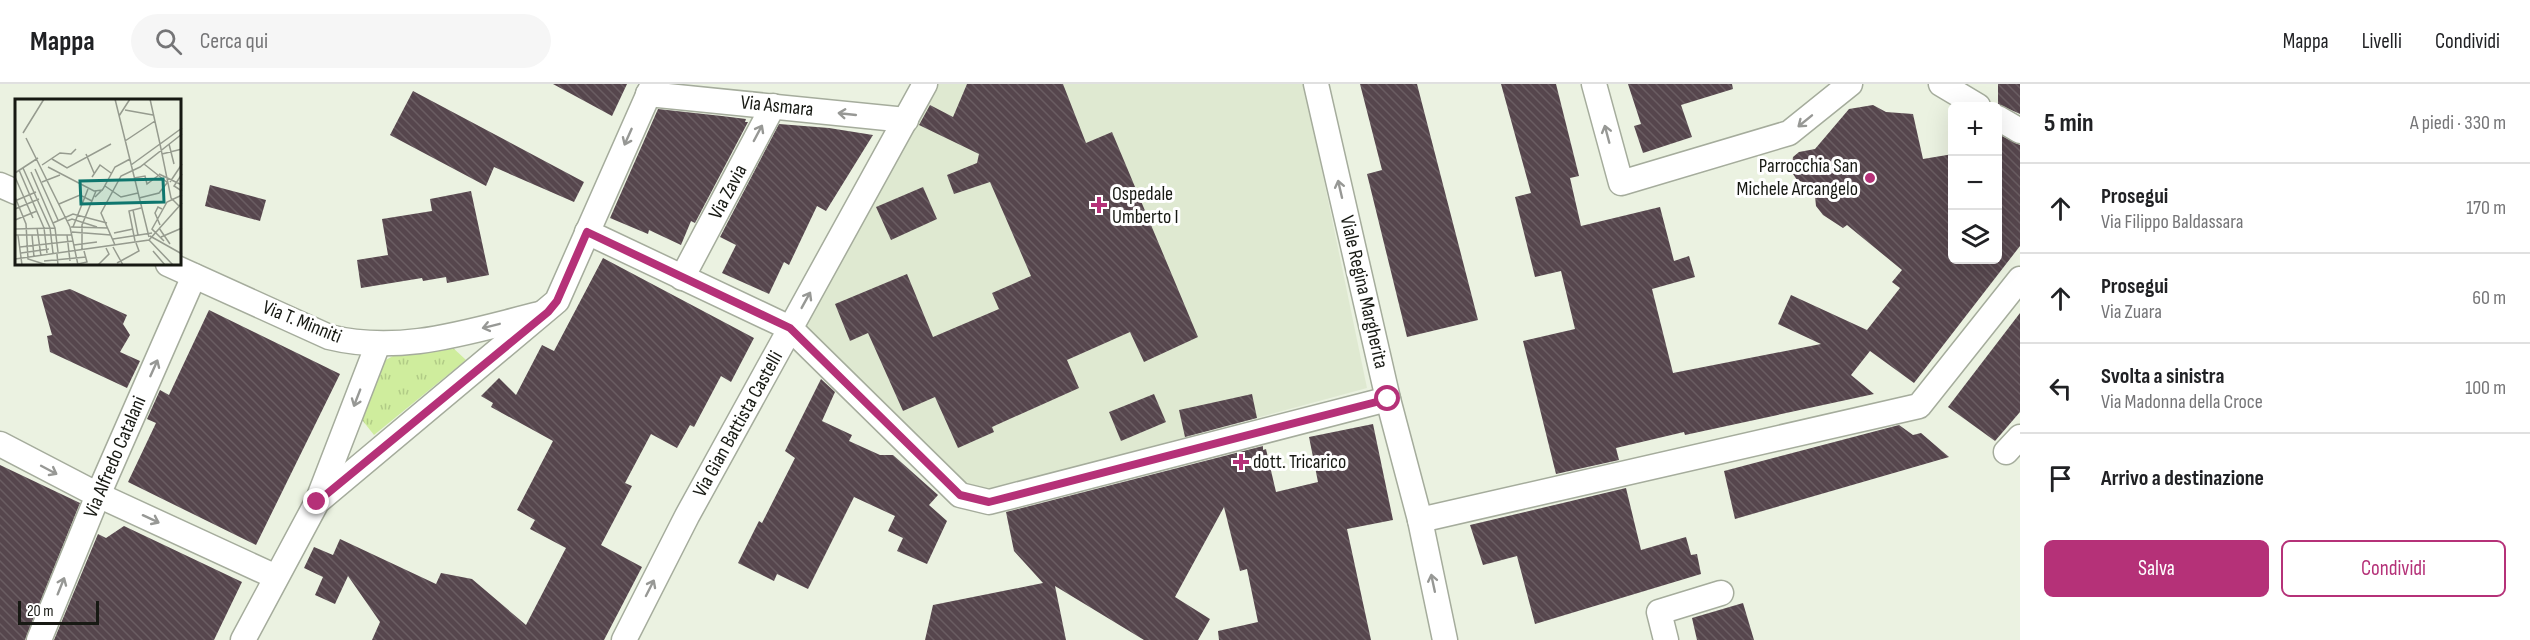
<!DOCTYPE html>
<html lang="it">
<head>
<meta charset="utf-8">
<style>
  :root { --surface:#fff; --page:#f6f6f6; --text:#202124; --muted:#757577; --line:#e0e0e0; --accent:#b53178 }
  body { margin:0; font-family:"Sofia Sans Condensed",sans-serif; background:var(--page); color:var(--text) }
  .controls { position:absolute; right:18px; top:18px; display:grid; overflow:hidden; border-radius:9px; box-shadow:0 6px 24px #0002 }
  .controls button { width:54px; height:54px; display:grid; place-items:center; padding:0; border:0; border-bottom:2px solid var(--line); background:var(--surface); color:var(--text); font:30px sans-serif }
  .scale { position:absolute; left:18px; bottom:15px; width:81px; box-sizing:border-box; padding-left:6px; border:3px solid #171913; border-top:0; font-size:16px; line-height:21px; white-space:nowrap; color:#171913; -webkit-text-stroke:4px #fff; paint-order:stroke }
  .stop { position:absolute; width:18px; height:18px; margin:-14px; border:4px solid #b53178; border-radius:50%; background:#fff }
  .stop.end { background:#b53178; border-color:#fff; box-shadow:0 2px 6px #0008 }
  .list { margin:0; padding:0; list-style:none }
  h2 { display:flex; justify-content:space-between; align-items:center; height:78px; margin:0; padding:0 24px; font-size:26px }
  h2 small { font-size:20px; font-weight:400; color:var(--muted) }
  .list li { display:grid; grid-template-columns:39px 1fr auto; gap:18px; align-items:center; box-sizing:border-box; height:90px; padding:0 24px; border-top:2px solid var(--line) }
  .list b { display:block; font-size:22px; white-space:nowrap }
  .list p { margin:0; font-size:20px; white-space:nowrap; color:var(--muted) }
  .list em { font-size:20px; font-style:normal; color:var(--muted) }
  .actions { display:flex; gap:12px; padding:18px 24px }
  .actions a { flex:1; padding:14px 0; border:2px solid var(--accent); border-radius:9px; text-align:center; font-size:21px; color:var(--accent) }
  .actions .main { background:var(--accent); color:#fff }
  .icon { flex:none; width:33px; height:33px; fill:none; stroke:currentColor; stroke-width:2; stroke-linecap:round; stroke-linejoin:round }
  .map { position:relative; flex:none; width:2020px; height:556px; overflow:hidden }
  header { display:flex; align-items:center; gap:36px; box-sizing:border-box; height:84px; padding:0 30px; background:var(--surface); border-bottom:2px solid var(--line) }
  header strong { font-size:28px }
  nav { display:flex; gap:33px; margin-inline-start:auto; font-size:21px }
  .search { width:420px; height:54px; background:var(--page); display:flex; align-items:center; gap:15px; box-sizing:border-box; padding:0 21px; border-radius:33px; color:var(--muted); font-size:22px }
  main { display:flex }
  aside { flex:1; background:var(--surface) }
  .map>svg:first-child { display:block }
  .built { fill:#dfe9d1 }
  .grass { fill:url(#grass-tufts) }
  .building { fill:url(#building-back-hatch) }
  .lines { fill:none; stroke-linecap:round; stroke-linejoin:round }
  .minor-casing { stroke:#a5ac9c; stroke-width:27 }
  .minor { stroke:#fff; stroke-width:24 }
  .oneway { stroke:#979895 }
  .route { stroke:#b53178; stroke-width:8 }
  .poi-dot { fill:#b53178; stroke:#fff; stroke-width:2 }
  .labels { text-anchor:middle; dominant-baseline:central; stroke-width:6; stroke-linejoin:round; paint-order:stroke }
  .street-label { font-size:20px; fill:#171913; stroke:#fff }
  .poi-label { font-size:20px; fill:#171913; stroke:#fff; text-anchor:start }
  .inset-road { fill:none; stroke:#969b8f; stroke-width:1.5 }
  .view { fill:#0f766e; fill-opacity:0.15; stroke:#0f766e; stroke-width:3 }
  .inset-edge { fill:none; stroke:#171913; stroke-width:3 }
</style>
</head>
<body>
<header>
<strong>Mappa</strong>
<div class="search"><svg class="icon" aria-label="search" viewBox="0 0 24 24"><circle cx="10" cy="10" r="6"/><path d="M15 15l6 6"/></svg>Cerca qui</div>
<nav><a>Mappa</a><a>Livelli</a><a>Condividi</a></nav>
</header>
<main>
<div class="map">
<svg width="2020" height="556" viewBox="0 0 2020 556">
  <defs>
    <pattern id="grass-tufts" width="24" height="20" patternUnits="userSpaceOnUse" patternTransform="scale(1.5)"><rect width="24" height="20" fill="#cfed9d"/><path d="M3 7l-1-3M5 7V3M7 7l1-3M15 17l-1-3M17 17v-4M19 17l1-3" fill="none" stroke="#b1cb86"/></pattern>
    <pattern id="building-back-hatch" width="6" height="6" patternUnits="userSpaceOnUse" patternTransform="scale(1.5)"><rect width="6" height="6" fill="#56464d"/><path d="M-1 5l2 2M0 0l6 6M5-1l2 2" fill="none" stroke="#6a5d62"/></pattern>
  </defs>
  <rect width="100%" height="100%" fill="#ebf2e1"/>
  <!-- built -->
  <polygon class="built" points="938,0 1304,0 1367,304 989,406 967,402 799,242"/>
  <!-- grass -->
  <polygon class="grass" points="450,261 466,276 374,351 359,332 384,277 400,268"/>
  <!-- building -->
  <g class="building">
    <polygon points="553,0 627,0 612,32"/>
    <polygon points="967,0 1063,0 1086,59 1112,48 1198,253 1144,278 1130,248 1067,276 1079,304 992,343 994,348 958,364 935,313 903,327 868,249 850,257 835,220 907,190 933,253 999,225 992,209 1031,192 990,98 954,110 947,91 977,79 979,70 919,41 930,21 953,33"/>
    <polygon points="1360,0 1417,0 1478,236 1407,253 1367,90 1382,86"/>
    <polygon points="1501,0 1556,0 1579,92 1570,94 1581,142 1660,123 1674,177 1689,172 1695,193 1652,205 1673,289 1821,260 1778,240 1791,211 1867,246 1900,204 1892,198 1902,186 1847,141 1843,144 1823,131 1816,122 1814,102 1797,96 1791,87 1793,73 1799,68 1815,65 1849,25 1873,21 1886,28 1913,30 1923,75 1953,70 1953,176 1998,176 1998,50 2020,61 2020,162 1914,299 1870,267 1851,291 1874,310 1685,351 1684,348 1616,364 1619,376 1556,390 1523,257 1575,245 1561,187 1535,193 1515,113 1531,109"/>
    <polygon points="1628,0 1732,0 1733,5 1681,21 1692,53 1643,69 1634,42 1641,40"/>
    <polygon points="1998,0 2020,0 2020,30 1998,20"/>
    <polygon points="413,7 584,98 574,118 494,83 486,102 390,51"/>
    <polygon points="658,25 722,32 746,35 745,38 748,38 695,139 691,137 681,161 649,146 648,150 610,134"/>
    <polygon points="779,40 829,44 873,51 826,127 817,122 789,181 784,178 769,210 722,189 736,161 720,153"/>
    <polygon points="210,101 266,116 260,137 205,122"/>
    <polygon points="923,103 937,135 891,156 876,123"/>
    <polygon points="471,107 489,191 447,199 446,193 423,197 422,194 361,204 357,176 388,171 382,135 432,127 430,115"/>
    <polygon points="603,174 754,254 731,298 721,292 694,343 690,341 677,364 651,350 625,399 632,402 601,461 642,483 604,556 372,556 380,538 348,492 335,520 315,511 323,493 304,484 314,463 333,471 340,455 436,500 441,489 472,495 526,541 566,464 530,445 535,436 517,426 553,357 491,323 493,319 481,312 499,294 516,311 542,261 554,267"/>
    <polygon points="70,205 127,231 123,240 130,251 120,268 140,277 127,304 50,268 47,252 52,251 41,212"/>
    <polygon points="209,226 340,290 256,461 128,398 156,339 147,335 160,306 169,311"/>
    <polygon points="2020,229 2020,328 1995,357 1948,323"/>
    <polygon points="821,295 835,308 822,337 852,351 849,357 880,371 893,371 938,411 929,421 947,437 927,480 897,467 903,454 888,447 895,432 854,413 808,505 777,490 774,497 738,479 759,437 762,439 795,374 785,367"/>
    <polygon points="1154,310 1166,338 1121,357 1109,328"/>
    <polygon points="1252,310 1257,334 1185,353 1179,326"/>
    <polygon points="1373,340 1393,436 1347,445 1371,556 1219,556 1218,547 1258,538 1247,485 1240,487 1224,423 1175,513 1210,535 1198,556 1144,556 1055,502 1066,556 925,556 933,521 1043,499 1014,467 1006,428 1263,362 1263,366 1266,365 1276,408 1318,398 1309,353"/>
    <polygon points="1899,341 1913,351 1921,349 1949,373 1735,435 1724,387"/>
    <polygon points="0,381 80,419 25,556 0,556"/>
    <polygon points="1626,404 1641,466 1686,453 1691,471 1697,470 1701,490 1535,540 1517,472 1483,481 1470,441"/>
    <polygon points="124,442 242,498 214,556 54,556 98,450 106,454"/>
    <polygon points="1743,519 1754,556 1697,556 1692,534"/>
  </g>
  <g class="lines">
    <!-- minor casing -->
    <g class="minor-casing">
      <g id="minor">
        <polyline points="1316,0 1388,315 1420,436 1445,556"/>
        <polyline points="1594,0 1621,99 1789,49 1850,0"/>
        <polyline points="1941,0 1978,22"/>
        <polyline points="648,10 906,36"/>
        <polyline points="1998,34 2020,47"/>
        <polyline points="0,101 16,108"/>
        <polyline points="587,148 790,244 960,411 989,418 1388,315"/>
        <path d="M168,180L329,253C402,271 469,247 540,230"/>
        <polyline points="682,194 773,22"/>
        <polyline points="0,360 98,411 276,493"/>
        <polyline points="2006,368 2020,353"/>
        <polyline points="317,418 557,217 653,0"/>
        <polyline points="1420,436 1919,322 2020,195"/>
        <polyline points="39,556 98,411 194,192"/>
        <polyline points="243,556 317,418 378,260"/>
        <polyline points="624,556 687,432 925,0"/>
        <polyline points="1666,556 1659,528 1721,509"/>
      </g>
    </g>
    <!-- minor -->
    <use href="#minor" class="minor"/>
  </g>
  <!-- one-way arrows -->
  <defs><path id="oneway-shaft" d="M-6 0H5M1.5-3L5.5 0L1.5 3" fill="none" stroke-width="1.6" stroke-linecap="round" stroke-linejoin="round" transform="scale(1.5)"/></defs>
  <g class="oneway">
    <use href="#oneway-shaft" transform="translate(847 30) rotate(-174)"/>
    <use href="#oneway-shaft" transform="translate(1805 37) rotate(141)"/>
    <use href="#oneway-shaft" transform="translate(758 49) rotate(-62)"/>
    <use href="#oneway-shaft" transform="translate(1607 50) rotate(-105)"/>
    <use href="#oneway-shaft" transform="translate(628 53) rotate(114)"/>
    <use href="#oneway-shaft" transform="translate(1340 105) rotate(-103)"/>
    <use href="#oneway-shaft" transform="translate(806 216) rotate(-61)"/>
    <use href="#oneway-shaft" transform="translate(491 242) rotate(166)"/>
    <use href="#oneway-shaft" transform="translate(154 284) rotate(-66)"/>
    <use href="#oneway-shaft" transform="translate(357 314) rotate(111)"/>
    <use href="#oneway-shaft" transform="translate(49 386) rotate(28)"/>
    <use href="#oneway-shaft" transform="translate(151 435) rotate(25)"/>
    <use href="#oneway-shaft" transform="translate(1433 499) rotate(-102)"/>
    <use href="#oneway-shaft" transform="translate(61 502) rotate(-68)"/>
    <use href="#oneway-shaft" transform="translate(650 504) rotate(-63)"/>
  </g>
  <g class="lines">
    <!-- route -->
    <polyline class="route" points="317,418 548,228 557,217 587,148 790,244 960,411 989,418 1388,315"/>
  </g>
  <!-- markers -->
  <g class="poi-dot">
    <circle cx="1870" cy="94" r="6"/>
    <path d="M1096 112h6v6h6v6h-6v6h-6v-6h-6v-6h6z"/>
    <path d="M1238 369h6v6h6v6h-6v6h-6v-6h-6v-6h6z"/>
  </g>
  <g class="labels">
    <!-- street labels -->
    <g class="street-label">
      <text transform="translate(777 22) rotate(6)">Via Asmara</text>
      <text transform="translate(728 108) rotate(-62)">Via Zavia</text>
      <text transform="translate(1364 208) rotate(77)">Viale Regina Margherita</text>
      <text transform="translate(302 238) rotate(22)">Via T. Minniti</text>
      <text transform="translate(738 340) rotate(-61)">Via Gian Battista Castelli</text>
      <text transform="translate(115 373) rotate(-67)">Via Alfredo Catalani</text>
    </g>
    <!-- poi labels -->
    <g class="poi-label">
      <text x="1858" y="82" text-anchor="end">Parrocchia San<tspan x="1858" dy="23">Michele Arcangelo</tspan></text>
      <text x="1112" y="110">Ospedale<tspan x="1112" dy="23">Umberto I</tspan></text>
      <text x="1253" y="378">dott. Tricarico</text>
    </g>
  </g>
  <!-- overview -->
  <g transform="translate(15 15)">
    <rect width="166" height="166" fill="#ebf2e1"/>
    <path class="inset-road" d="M100,0L134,138M135,0L145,45L167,29M110,11L138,16M104,17L115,0M8,34L29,0M11,39L55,128L63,166M110,42L140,22M154,45L159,65M71,55L79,74M147,55L167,50M37,60L52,69L96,45M129,65L153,84M27,66L45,54L56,55L61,50M116,66L145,45L156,99L164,107M33,68L79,92L88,91M8,69L35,129L38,154M20,70L43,121M4,71L29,129L32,154M16,73L40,129L43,153M0,74L23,59M144,75L167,86M167,75L159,87L167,92M0,78L18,119M77,78L85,66L96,74M119,79L130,77L132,85L144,76M27,83L45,76M155,83L167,65M90,87L106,98L123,94M0,98L11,125L13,160L32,166M80,98L88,90L100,68L115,60M124,99L144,94L152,84M2,101L21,93M44,105L65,96L77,102M0,110L24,100M118,111L123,136M0,121L22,112M52,122L57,120L82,128M38,124L58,115L92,124M145,126L140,114L143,108L147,110M56,128L93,129M58,128L73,90M22,129L26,157M144,129L155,145M0,130L40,129M57,133L96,136M99,134L118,130M0,136H57M3,136L7,166M17,136L19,158M52,136L55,162M135,137L167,155M146,138L167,129M98,140L137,134M134,141L158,166M120,142L114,112L126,109M149,142L137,130L152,103L167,96M59,146L82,143M100,146L86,114L106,77L125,68L167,35M5,148L58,142M98,148L108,166M67,150V126L81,92M138,152L150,166M6,154L34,150M42,155L43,166L63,165L72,163L69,152M0,160L134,141L167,104M29,162L71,158M102,164L124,152L121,144M83,166L94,155L91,149"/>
    <path class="view" d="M148,80L149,103L66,105L65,82Z"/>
    <rect width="166" height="166" class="inset-edge"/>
  </g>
</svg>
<div class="controls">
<button>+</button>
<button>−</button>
<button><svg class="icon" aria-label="layers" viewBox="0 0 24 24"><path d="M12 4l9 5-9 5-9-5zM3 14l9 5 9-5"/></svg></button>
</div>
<div class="scale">20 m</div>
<div class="stop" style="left:1388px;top:315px"></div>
<div class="stop end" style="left:317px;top:418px"></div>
</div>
<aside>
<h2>5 min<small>A piedi · 330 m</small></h2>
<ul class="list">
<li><svg class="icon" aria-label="ahead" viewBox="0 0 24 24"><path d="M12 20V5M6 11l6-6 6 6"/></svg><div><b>Prosegui</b><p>Via Filippo Baldassara</p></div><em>170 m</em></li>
<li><svg class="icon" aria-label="ahead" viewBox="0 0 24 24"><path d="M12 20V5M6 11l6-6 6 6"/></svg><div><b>Prosegui</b><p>Via Zuara</p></div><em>60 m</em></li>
<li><svg class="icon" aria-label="left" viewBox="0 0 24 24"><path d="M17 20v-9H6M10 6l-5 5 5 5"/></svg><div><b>Svolta a sinistra</b><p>Via Madonna della Croce</p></div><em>100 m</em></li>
<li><svg class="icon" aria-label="arrive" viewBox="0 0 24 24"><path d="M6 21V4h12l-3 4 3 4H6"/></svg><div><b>Arrivo a destinazione</b></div></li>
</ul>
<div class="actions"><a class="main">Salva</a><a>Condividi</a></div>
</aside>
</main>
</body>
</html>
